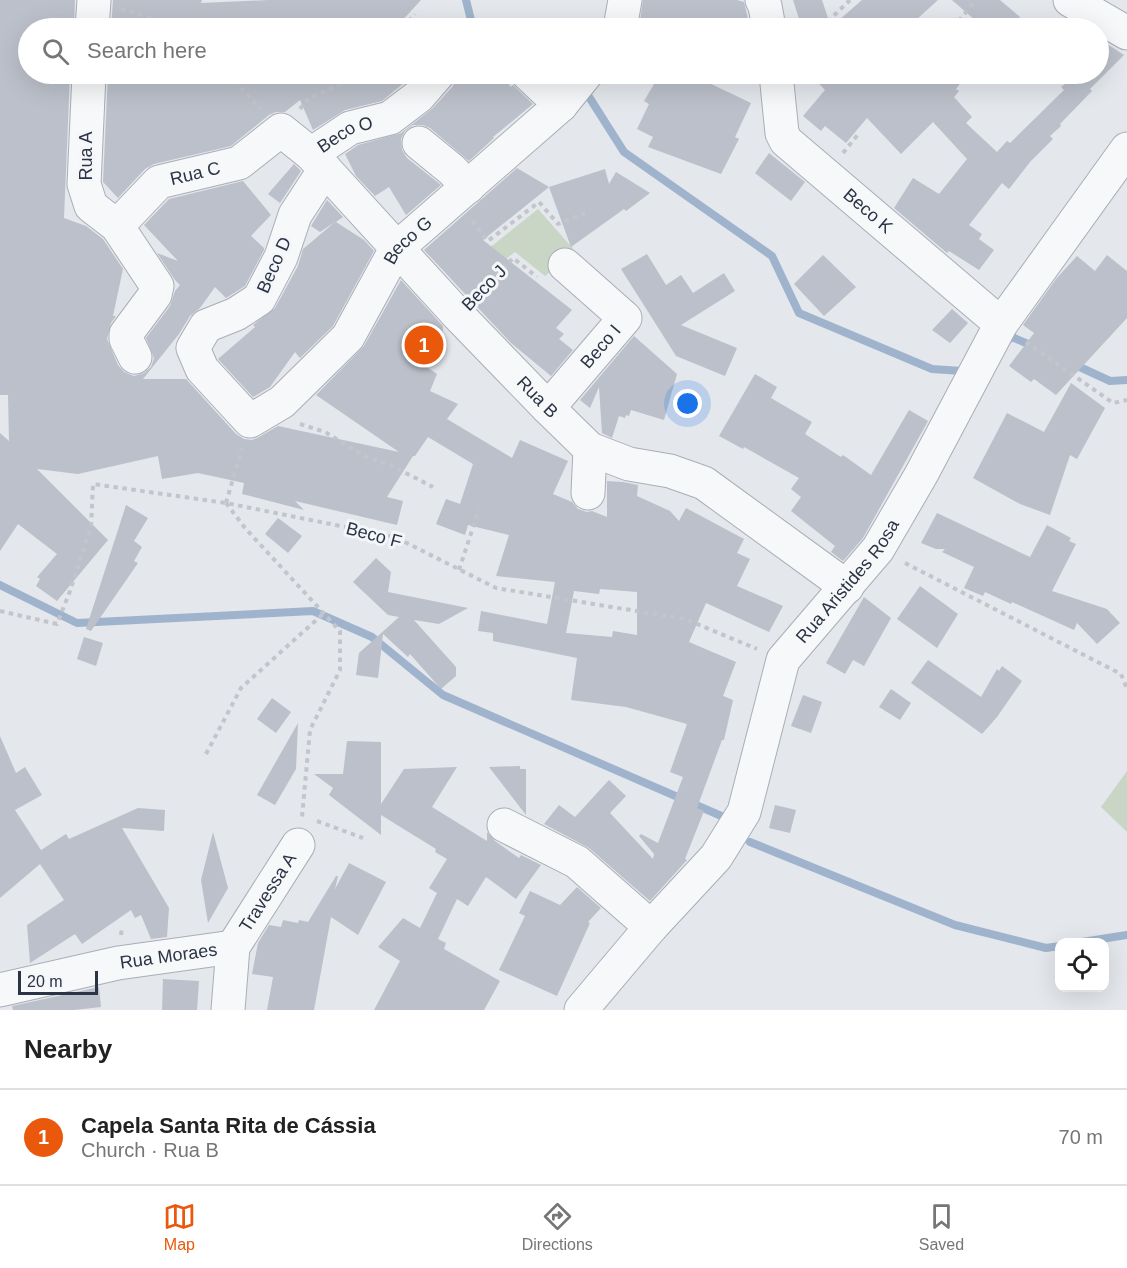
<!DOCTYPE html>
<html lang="en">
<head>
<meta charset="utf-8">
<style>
  :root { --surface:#fff; --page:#f6f6f6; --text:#222; --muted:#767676; --line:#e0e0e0; --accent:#ea580c }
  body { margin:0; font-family:Arial,sans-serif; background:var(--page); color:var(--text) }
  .controls { position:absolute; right:18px; bottom:18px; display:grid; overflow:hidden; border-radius:12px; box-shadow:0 6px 24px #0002 }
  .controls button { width:54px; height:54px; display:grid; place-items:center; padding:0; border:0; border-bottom:2px solid var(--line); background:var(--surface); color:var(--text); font:30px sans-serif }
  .scale { position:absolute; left:18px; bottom:15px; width:80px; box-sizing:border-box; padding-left:6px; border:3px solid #2b3445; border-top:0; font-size:16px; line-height:21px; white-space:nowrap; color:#2b3445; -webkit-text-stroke:4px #f4f6f9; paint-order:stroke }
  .you { position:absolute; left:688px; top:404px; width:21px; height:21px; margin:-15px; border:4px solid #fff; border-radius:50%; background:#1a73e8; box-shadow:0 0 0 9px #1a73e833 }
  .badge { display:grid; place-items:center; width:39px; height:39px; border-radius:50%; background:var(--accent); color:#fff; font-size:20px; font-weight:700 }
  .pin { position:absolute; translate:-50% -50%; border:3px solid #fff; box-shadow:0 2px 6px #0006 }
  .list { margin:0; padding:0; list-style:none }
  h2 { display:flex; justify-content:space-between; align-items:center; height:78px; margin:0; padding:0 24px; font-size:26px }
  h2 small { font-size:20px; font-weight:400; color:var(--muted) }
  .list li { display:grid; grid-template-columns:39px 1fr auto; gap:18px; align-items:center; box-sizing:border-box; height:96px; padding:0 24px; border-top:2px solid var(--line) }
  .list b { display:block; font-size:22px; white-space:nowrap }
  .list p { margin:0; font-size:20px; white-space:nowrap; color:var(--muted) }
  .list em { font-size:20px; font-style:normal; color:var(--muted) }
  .icon { flex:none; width:33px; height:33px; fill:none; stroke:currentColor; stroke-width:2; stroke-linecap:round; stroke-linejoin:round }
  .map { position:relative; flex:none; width:1127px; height:1010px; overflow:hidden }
  .search { position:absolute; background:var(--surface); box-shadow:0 6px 24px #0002; left:18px; right:18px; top:18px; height:66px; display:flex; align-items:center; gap:15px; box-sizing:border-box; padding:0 21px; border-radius:33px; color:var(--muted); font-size:22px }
  .sheet { height:174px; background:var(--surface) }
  nav { display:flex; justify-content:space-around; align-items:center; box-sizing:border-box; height:84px; border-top:2px solid var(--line); background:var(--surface); font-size:16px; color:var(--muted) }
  nav a { display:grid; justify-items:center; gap:3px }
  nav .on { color:var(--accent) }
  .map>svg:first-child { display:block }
  .green { fill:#c9d6c5 }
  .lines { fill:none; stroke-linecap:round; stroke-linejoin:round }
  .stream { stroke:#9fb4cc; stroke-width:8 }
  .building { fill:#bbc0ca; fill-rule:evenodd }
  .minor-casing { stroke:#a9aeb7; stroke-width:35 }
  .path { stroke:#c2c5cb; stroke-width:4; stroke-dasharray:4.5 4.5; stroke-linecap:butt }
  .minor { stroke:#f7f8fa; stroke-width:33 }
  .labels { text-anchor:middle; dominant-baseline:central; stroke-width:6; stroke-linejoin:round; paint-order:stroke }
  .street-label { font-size:18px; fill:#2b3445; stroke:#f4f6f9 }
</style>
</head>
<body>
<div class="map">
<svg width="1127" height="1010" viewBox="0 0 1127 1010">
  <rect width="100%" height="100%" fill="#e4e7ec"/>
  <!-- green -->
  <g class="green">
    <polygon points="538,209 576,252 545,276 515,252 501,263 488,249"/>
    <polygon points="1127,771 1127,832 1101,807"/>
  </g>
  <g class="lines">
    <!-- stream -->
    <g class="stream">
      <polyline points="466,0 473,28"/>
      <polyline points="584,89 624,152 772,256 799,313 932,369 962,371 968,367"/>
      <polyline points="1004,343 1012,337 1035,347"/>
      <polyline points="1071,363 1110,381 1127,380"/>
      <polyline points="0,585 77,623 313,611 372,637 443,695 726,818"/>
      <polyline points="750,842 955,925 1046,948 1060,946"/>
      <polyline points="1082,942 1127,935"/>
    </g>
  </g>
  <!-- building -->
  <g class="building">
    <path d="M0,0H75L74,28H28V74H70L64,218L86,226L103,239L123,269L113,316H116L111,323L107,339L118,365L124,372L134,376L144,373L151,367L154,358L146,338L170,306L175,291L180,285L175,280L157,253L178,261L144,225L169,199L243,181L271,215L251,236L264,248V250L245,286L226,298L215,287L200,308L190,316L179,334L143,379H186L236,434L244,439L252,440L259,437L278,426L399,452L316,395L364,346L401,280L443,326L442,340L422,364L437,374L430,391L458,404L447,419L512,458L520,440L568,461L553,494L572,502L578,509L587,512L592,511L607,517V481L623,482L638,485L637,496L670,511L679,521L686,508L744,539L737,553L750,559L737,586L783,606L769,632L706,603L689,642L736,662L723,696L733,700L724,740H722L697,808L704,811L685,859L687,860L650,901L589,848L544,824L559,805L575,817L609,780L626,796L610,813L653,859L654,854L639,836L641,834L658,843L683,777L670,772L687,724L626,707L571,700L577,658L493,641V633L478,631L481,611L547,624L555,582L496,576L509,535L468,525L465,535L436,524L446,499L460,504L473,464L428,437L415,456H413L387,497L403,501L397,525L295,501L304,510L242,494L244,483L198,473L162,479L158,456L78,474L37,469L108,540L57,601L36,586L40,579L37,577L57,554L18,524L0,551V433L9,441L8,395H0ZM600,589L637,592V635L613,631L612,637L566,633L574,591L599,594Z"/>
    <polygon points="113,0 202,0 201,3 268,0 421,0 401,22 312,28 111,28"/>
    <polygon points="643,0 737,0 744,2 750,28 639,28"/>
    <polygon points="793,0 822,0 831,27 862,0 938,0 907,28 902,22 893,28 802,28"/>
    <polygon points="952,0 1000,0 1020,17 1010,28 984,28"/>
    <polygon points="1098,38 1124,55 1090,89 1092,91 1060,124 1061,126 1050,136 1053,139 1030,162 1009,189 1002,183 969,225 982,234 979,239 994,250 979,270 949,251 947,253 894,208 913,178 939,194 967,159 933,122 901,154 867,118 846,143 825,126 821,131 803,116 825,90 810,74 967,74 956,89 959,91 954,97 972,117 966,123 997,152 1007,141 1010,143 1064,90 1061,87 1078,74 1098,74"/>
    <polygon points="108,74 406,74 410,78 382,101 345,110 313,130 300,100 285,112 276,112 269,115 231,146 154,164 145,169 118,198 103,182"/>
    <polygon points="456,74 500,74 511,87 513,85 533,104 493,137 494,138 469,161 430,128 423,125 413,125 405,131 401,139 402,150 407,158 441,185 406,215 389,187 375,196 356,176 345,154 358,145 401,133 433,108 453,86"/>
    <polygon points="660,74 711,74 707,82 751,103 735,137 739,139 721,174 648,147 653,137 637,129 649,104 644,101"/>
    <polygon points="769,153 805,182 791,201 755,173"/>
    <polygon points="294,164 301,171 280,203 268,194"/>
    <polygon points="517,168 549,187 483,240 572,310 556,328 564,334 559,339 573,350 551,376 511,343 424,250"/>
    <polygon points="605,169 609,184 616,172 650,193 626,211 624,209 571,247 549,187"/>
    <polygon points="327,200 343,217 336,222 364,240 374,251 333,326 300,358 295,352 270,387 253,397 218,359 255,327 253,325 275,308 298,266 303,249 335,222 320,232 311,226"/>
    <polygon points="647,254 666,285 681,275 693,293 724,273 735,291 681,325 737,348 725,376 676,356 621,269"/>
    <polygon points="823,255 856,287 824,316 794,284"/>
    <polygon points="1107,255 1127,271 1127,318 1056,395 1034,379 1031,382 1009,366 1034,333 1023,325 1056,279 1077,256 1095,271"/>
    <polygon points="952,309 968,323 950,343 932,330"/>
    <polygon points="634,336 677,374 664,420 631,410 629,416 626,415 625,418 619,416 612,438 602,433 599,387 590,408 580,400"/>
    <polygon points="755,374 777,387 771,398 812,422 805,434 841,457 843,455 871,475 909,410 928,421 863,538 843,561 831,552 835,546 791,511 801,497 791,489 799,478 744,447 743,449 719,436"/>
    <polygon points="1071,383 1105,408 1077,459 1070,455 1050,515 1020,504 973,478 1007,413 1044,432"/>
    <polygon points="126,505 148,518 134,541 142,547 134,561 138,563 91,631 86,629"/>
    <polygon points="937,513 1030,557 1047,525 1071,538 1069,541 1076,544 1052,591 1107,609 1120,623 1097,644 1077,623 1074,630 1012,602 1011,604 985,592 983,596 964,588 974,567 942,552 945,549 936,549 921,543"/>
    <polygon points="278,518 302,536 288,553 265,534"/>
    <polygon points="376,558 391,572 388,592 468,608 439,624 414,620 456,667 456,676 441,689 410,654 408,657 383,634 378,678 356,675 359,653 399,617 388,615 353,582"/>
    <polygon points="920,586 958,614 937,648 897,619"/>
    <polygon points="864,597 891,618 864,666 853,660 845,674 826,663"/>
    <polygon points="84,637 103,643 96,666 77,659"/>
    <polygon points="928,660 981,697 997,669 999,671 1002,666 1022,681 997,717 982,734 911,683"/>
    <polygon points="891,689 911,703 900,720 879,707"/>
    <polygon points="803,695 822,702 811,733 791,726"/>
    <polygon points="272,698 291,712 276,733 257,719"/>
    <polygon points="298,723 296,769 275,805 257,795"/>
    <polygon points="0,736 16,773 25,767 42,795 15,810 41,850 66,834 69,839 138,808 165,810 164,831 122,828 169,908 167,937 151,939 141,915 135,918 131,910 82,944 75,934 30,963 27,925 64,900 40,864 0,898"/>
    <polygon points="347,741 381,742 381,804 404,769 457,767 432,807 487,841 487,832 495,841 519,858 521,855 541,865 516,899 486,877 468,906 457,899 438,939 446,943 444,949 500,981 484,1010 374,1010 400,961 378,947 403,918 420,928 437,893 429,888 447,859 435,852 436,849 381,815 381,835 329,795 333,788 314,774 343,774"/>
    <polygon points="520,766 520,769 526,769 526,815 489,767"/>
    <polygon points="775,805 796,810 790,833 769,828"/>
    <polygon points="213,832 228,888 208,923 201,880"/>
    <polygon points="349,863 386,882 358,935 331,917 314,1010 267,1010 273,977 252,974 258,943 269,925 281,927 283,920 298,923 299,920 308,922 336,876 338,876 335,889"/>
    <polygon points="577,887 601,908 588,922 590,923 557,996 499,970 525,916 519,913 530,891 560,905"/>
    <polygon points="163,979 199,981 197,1010 162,1010"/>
    <polygon points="99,987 101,1007 74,1010 13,1010 12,1006"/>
  </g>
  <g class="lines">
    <!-- minor casing -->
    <g class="minor-casing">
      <g id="minor">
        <polyline points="762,0 765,6 769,28"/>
        <polyline points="1070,0 1127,33"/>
        <polyline points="92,28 94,0"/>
        <polyline points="620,28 625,0"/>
        <polyline points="89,74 84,184 91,206 117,226 157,286 155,295 126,334 126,339 135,357"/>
        <polyline points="528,74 561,105"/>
        <path id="s1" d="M776,74L782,133L786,141L1001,324"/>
        <polyline points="419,143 452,170 468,187"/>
        <path id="s2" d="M311,154L350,128L390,118L419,96L438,74"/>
        <path id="s3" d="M325,169L295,215L281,257L259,299L236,314L206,326L193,348L202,369L250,421L282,402L348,337L396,249L561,105L586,74"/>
        <path id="s4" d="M117,226L159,182L239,163L281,130L311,154L458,315L548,408L590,449L629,464L670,471L704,483L847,587"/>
        <path id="s5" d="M548,408L625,318L565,265"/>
        <polyline points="588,493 590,449"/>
        <polyline points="504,825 577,862 651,927"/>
        <path id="s6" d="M0,990L118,963L233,947"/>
        <path id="s7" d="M228,1010L233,947L298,845"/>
        <path id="s8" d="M581,1010L651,927L716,857L744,812L783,660L878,549L921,475L1001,324L1127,149"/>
      </g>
    </g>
    <!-- path -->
    <g class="path">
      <polyline points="121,9 183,28"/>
      <polyline points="403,28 415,14"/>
      <polyline points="821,28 850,0"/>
      <polyline points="953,28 976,0"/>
      <polyline points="229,74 260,109"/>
      <polyline points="300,109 309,98 363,74"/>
      <polyline points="843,153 860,132"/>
      <polyline points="472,221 488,241 539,202 558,224 590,211"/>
      <polyline points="478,295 513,258 537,277"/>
      <polyline points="1026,342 1113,403 1127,400"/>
      <polyline points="300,424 325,432 366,457 390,465 433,487"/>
      <polyline points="226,503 245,528 340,631 340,670 310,730 302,817"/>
      <polyline points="226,503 242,448"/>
      <polyline points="905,563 1121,674 1127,689"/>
      <polyline points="459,570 479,509"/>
      <polyline points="0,611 57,624 70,591 91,527 93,484 226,503 395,537 496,588 685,619 757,649"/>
      <polyline points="206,754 241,688 324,613"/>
      <polyline points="317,821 363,838"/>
      <polyline points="121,935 122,927"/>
    </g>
    <!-- minor -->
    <use href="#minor" class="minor"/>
  </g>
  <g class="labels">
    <!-- street labels -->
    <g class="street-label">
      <text stroke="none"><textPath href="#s2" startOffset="40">Beco O</textPath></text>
      <text transform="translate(86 156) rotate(-90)">Rua A</text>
      <text stroke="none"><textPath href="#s4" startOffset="98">Rua C</textPath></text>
      <text stroke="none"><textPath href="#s1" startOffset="176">Beco K</textPath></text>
      <text stroke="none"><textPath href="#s3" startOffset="570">Beco G</textPath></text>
      <text transform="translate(274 265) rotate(-66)">Beco D</text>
      <text transform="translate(484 288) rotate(-46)">Beco J</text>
      <text stroke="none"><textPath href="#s5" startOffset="81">Beco I</textPath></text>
      <text stroke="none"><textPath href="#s4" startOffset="567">Rua B</textPath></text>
      <text transform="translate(374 535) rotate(15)">Beco F</text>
      <text stroke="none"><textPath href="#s8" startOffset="516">Rua Aristides Rosa</textPath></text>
      <text stroke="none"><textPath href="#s7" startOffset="128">Travessa A</textPath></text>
      <text stroke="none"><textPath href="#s6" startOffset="172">Rua Moraes</textPath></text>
    </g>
  </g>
</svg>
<div class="controls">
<button><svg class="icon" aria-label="locate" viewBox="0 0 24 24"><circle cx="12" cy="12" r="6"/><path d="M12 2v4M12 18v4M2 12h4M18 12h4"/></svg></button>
</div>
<div class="scale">20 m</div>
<div class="you"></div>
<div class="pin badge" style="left:424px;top:345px">1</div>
<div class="search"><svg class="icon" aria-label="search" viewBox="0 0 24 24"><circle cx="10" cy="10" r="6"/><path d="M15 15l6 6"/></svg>Search here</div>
</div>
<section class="sheet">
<h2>Nearby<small></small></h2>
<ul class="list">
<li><span class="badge">1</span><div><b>Capela Santa Rita de Cássia</b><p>Church · Rua B</p></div><em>70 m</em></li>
</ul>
</section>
<nav>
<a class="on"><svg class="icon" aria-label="map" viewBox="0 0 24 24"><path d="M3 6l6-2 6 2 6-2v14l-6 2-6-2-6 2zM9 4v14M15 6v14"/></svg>Map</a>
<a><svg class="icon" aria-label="directions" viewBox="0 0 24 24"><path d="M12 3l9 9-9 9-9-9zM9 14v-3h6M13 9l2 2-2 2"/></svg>Directions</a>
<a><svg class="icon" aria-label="saved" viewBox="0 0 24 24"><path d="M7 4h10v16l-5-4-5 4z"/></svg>Saved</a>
</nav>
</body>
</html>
